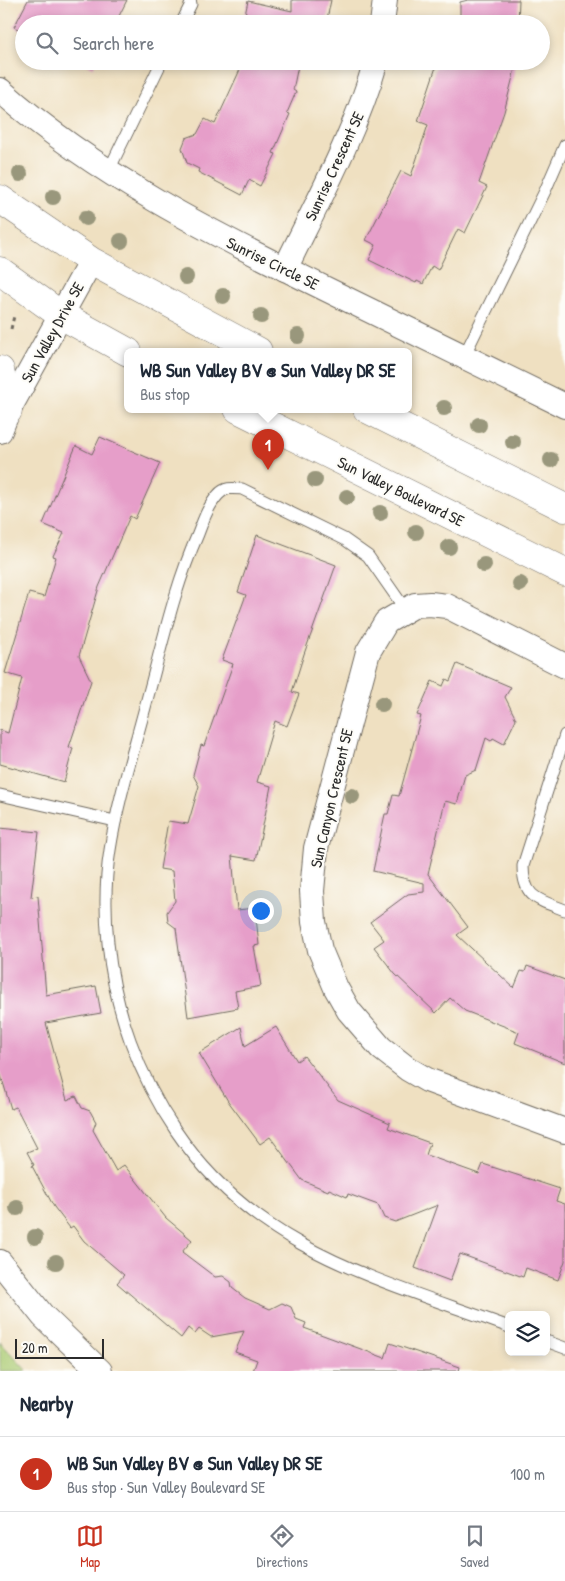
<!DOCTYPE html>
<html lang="en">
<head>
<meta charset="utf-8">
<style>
  :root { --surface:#fff; --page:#f2f2f3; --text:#1f2937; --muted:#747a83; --line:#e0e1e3; --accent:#c8321e }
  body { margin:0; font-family:"Patrick Hand",sans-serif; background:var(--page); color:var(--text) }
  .controls { position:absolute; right:15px; bottom:15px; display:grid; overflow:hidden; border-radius:8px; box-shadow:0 2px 8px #0003 }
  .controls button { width:45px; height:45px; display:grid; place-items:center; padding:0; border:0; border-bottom:1px solid var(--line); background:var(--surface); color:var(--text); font:25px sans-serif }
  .scale { position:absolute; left:15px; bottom:12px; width:89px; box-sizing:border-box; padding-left:5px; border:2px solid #2b2b2b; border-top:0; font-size:14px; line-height:18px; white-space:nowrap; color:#2b2b2b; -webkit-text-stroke:4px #fdfcf7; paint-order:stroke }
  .you { position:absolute; left:260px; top:910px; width:18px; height:18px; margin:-12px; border:4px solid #fff; border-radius:50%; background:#1a73e8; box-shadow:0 0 0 8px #1a73e833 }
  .badge { display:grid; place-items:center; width:32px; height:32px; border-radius:50%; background:var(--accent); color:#fff; font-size:16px; font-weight:700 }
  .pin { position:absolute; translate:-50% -41px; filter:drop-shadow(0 1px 2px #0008) }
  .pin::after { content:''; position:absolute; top:26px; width:18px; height:15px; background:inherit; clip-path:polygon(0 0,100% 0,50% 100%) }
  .popup { position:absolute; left:124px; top:348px; width:288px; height:65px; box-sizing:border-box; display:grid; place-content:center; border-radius:8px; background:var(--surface); filter:drop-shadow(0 1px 4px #0005); font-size:16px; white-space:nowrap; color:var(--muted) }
  .popup b { font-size:19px; color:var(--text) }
  .popup::after { content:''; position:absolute; left:50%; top:100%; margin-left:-10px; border:10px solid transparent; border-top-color:var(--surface) }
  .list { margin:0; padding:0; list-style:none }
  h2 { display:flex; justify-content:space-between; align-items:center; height:65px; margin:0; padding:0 20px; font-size:21px }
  h2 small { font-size:16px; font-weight:400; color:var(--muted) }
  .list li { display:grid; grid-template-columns:32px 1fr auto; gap:15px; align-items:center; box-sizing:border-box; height:75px; padding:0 20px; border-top:1px solid var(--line) }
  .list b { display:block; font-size:19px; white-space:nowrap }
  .list p { margin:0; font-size:16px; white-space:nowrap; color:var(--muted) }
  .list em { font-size:16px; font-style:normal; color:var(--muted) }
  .icon { flex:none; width:28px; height:28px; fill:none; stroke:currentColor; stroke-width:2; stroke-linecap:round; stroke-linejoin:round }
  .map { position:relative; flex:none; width:565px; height:1371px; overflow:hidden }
  .search { position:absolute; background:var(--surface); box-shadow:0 2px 8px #0003; left:15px; right:15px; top:15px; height:55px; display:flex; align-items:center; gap:12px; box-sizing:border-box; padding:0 18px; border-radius:28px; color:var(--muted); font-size:19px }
  .sheet { height:140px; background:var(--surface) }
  nav { display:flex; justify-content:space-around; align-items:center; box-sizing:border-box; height:70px; border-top:1px solid var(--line); background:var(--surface); font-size:14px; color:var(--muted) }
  nav a { display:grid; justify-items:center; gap:2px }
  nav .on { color:var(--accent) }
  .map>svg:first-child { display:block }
  .green { fill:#accc74; stroke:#6c7c50 }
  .building { fill:#e69ec9 }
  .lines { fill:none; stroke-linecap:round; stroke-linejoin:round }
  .service-casing { stroke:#706a60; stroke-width:13 }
  .minor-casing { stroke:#706a60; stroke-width:26 }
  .secondary-casing { stroke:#706a60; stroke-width:29 }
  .path { stroke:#706a60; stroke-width:3; stroke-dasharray:4 4; stroke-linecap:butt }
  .service { stroke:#fff; stroke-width:11 }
  .minor { stroke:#fff; stroke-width:24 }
  .secondary { stroke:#fff; stroke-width:28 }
  .tree { fill:#99977b }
  .labels { text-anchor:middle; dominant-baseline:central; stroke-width:4; stroke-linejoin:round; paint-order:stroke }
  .street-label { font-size:16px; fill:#2b2b2b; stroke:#fdfcf7 }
</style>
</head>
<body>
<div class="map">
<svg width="565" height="1371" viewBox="0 0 565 1371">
  <rect width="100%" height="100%" fill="#fdfcf7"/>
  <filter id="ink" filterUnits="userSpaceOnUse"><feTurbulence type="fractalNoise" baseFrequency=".02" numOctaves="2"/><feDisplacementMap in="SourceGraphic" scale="10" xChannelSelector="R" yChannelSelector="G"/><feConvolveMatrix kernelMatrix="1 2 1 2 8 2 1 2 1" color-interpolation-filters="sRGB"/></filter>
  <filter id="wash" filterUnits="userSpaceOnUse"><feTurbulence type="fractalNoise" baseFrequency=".0096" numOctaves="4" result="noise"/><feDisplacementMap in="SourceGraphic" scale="20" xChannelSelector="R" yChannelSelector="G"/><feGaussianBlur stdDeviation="1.12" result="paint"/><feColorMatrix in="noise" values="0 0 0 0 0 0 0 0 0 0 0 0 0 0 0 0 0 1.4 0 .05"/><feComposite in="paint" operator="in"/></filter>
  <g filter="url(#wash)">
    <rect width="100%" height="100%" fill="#efe0c1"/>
    <!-- green -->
    <polygon class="green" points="0,1342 27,1371 0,1371"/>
    <g id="blocks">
      <!-- building -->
      <g class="building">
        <polygon points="28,0 127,0 115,24 24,24 24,32 14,27"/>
        <polygon points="292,0 331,0 326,24 243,24 248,1 292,11"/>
        <polygon points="468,0 519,0 518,24 460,24 460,2"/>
        <polygon points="81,61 96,61 93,68"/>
        <polygon points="244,61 299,61 293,90 296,92 287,113 290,114 273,153 276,154 260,186 249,180 242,195 198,172 199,169 187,163 182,148 186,138 197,134 205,119 215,124"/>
        <polygon points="438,61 517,61 504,112 479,183 487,187 465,233 458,229 438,270 432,266 423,284 417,281 416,283 369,260 376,245 366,240 401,171 411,176 428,125 418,121"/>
        <polygon points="100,437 160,463 135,519 130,516 99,587 79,656 91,681 69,747 73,748 64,782 0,764 0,730 8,733 22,678 5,673 29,593 44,597 56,557 53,556 64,533 43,524 76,446 92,454"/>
        <polygon points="257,535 336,565 304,654 292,692 299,694 287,726 275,721 257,782 271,786 256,860 232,856 237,910 255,908 259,945 254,946 261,986 235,991 238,1008 188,1017 176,928 168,922 167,912 175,901 172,871 160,869 168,821 188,824 199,786 193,775 201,745 204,746 233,664 222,660 246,595 238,592"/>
        <polygon points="457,664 511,687 505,697 516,719 504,744 493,738 491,741 486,738 476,770 465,775 457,804 445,801 428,874 468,927 457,935 514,988 521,971 525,972 527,966 565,980 565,1063 515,1043 519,1032 465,1011 450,998 436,1013 395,974 374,947 384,940 370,922 408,894 424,892 424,883 373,871 385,814 388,814 393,795 399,796 421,716 417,715 432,681 443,686 446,679 450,681"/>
        <polygon points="0,828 39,832 31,897 38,896 46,995 96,986 101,1013 46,1023 67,1100 76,1096 82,1108 90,1111 96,1122 93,1130 116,1171 124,1165 166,1218 192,1240 182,1252 215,1277 223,1276 231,1282 232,1288 245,1298 270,1309 282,1303 291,1307 296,1319 306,1323 304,1328 385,1358 390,1343 460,1367 459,1371 253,1371 257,1360 235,1352 244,1331 211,1337 199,1329 195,1334 188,1328 181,1338 117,1283 124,1275 84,1241 73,1226 70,1228 54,1207 32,1166 34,1165 27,1152 37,1148 16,1107 11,1109 0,1072"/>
        <polygon points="241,1027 245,1046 276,1027 297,1061 304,1056 338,1100 390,1123 388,1128 430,1143 426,1155 479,1174 483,1164 560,1189 556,1201 565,1204 565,1261 558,1280 526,1268 523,1277 460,1254 450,1281 415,1268 438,1205 395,1222 384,1218 378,1205 348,1194 347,1197 329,1189 328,1191 302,1180 270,1137 260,1144 228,1101 199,1053"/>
      </g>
    </g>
  </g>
  <g filter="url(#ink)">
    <use href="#blocks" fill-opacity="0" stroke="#706a60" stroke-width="1"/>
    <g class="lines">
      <!-- service casing -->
      <g class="service-casing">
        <g id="service">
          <polyline points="181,24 191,4 190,0"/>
          <polyline points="109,170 162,61"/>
          <polyline points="464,356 545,191 565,145"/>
          <path d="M405,609L368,556L344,539L242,489C232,488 225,487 218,495C208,506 203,521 198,534C175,586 163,641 148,696C135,747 118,798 110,850C105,880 105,912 108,943C114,1008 139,1077 176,1131C258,1252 380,1279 509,1327"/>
          <path d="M565,735L523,866C523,898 539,900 565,910"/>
          <polyline points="0,795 115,821"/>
          <polyline points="546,1341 565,1348"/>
        </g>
      </g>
      <!-- minor casing -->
      <g class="minor-casing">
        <g id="minor">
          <polyline points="382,24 385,0"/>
          <path d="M0,90C96,175 213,234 328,290C407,328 486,367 565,406"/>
          <path d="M285,269C318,201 355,134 376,61"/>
          <polyline points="0,431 8,411 91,261"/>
          <polyline points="565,666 447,606 430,604 415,605 386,622 368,652 316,848 312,891 314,922 320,950 336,988 349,1011 381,1048 408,1069 427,1080 565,1131"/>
          <polyline points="0,1262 43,1316 100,1371"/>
        </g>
      </g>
      <!-- secondary casing -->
      <g class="secondary-casing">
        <g id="secondary">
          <polyline points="0,199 91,261 258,351"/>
          <polyline points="0,271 61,315 128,352"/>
          <polyline points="0,370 8,411"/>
          <polyline points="238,409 565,572"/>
          <polyline points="367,409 565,508"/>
        </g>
      </g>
      <!-- path -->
      <polyline class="path" points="11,329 14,316"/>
      <!-- service -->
      <use href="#service" class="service"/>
      <!-- minor -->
      <use href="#minor" class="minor"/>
      <!-- secondary -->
      <use href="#secondary" class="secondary"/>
    </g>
    <!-- trees -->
    <g class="tree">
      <circle cx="20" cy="174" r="8"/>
      <circle cx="53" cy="197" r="8"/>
      <circle cx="86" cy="218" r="8"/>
      <circle cx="121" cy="241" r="8"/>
      <circle cx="186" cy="277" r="8"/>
      <circle cx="223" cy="296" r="8"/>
      <circle cx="261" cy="316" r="8"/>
      <circle cx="298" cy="336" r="8"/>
      <circle cx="444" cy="408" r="8"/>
      <circle cx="479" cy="425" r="8"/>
      <circle cx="513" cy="442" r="8"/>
      <circle cx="551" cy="460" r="8"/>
      <circle cx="315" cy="480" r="8"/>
      <circle cx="347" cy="497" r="8"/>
      <circle cx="380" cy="513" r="8"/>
      <circle cx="416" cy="532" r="8"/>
      <circle cx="449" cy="547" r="8"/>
      <circle cx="484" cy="565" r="8"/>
      <circle cx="520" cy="584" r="8"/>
      <circle cx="382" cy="704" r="8"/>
      <circle cx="352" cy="796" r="8"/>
      <circle cx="17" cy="1208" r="8"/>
      <circle cx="35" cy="1237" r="8"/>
      <circle cx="56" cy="1262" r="8"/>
    </g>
  </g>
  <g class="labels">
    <!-- street labels -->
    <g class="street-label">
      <text transform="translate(334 166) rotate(-65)">Sunrise Crescent SE</text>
      <text transform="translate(273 263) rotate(26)">Sunrise Circle SE</text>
      <text transform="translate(52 332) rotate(-61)">Sun Valley Drive SE</text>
      <text transform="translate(401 491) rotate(26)">Sun Valley Boulevard SE</text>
      <text transform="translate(331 798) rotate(-77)">Sun Canyon Crescent SE</text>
    </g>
  </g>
</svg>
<div class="controls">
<button><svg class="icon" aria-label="layers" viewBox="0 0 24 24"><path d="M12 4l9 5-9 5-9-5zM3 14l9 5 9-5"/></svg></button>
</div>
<div class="scale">20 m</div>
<div class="you"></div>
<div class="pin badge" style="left:268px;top:470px">1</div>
<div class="popup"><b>WB Sun Valley BV @ Sun Valley DR SE</b>Bus stop</div>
<div class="search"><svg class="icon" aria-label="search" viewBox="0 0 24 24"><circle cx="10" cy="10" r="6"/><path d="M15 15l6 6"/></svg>Search here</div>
</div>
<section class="sheet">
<h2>Nearby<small></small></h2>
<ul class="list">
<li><span class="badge">1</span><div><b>WB Sun Valley BV @ Sun Valley DR SE</b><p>Bus stop · Sun Valley Boulevard SE</p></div><em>100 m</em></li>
</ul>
</section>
<nav>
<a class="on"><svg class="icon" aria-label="map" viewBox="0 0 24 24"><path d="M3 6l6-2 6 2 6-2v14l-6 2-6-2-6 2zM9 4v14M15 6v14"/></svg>Map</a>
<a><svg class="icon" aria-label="directions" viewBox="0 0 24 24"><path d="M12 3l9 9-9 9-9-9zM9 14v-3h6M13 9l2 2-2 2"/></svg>Directions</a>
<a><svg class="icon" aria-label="saved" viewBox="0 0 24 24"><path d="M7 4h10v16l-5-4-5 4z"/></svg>Saved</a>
</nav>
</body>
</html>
